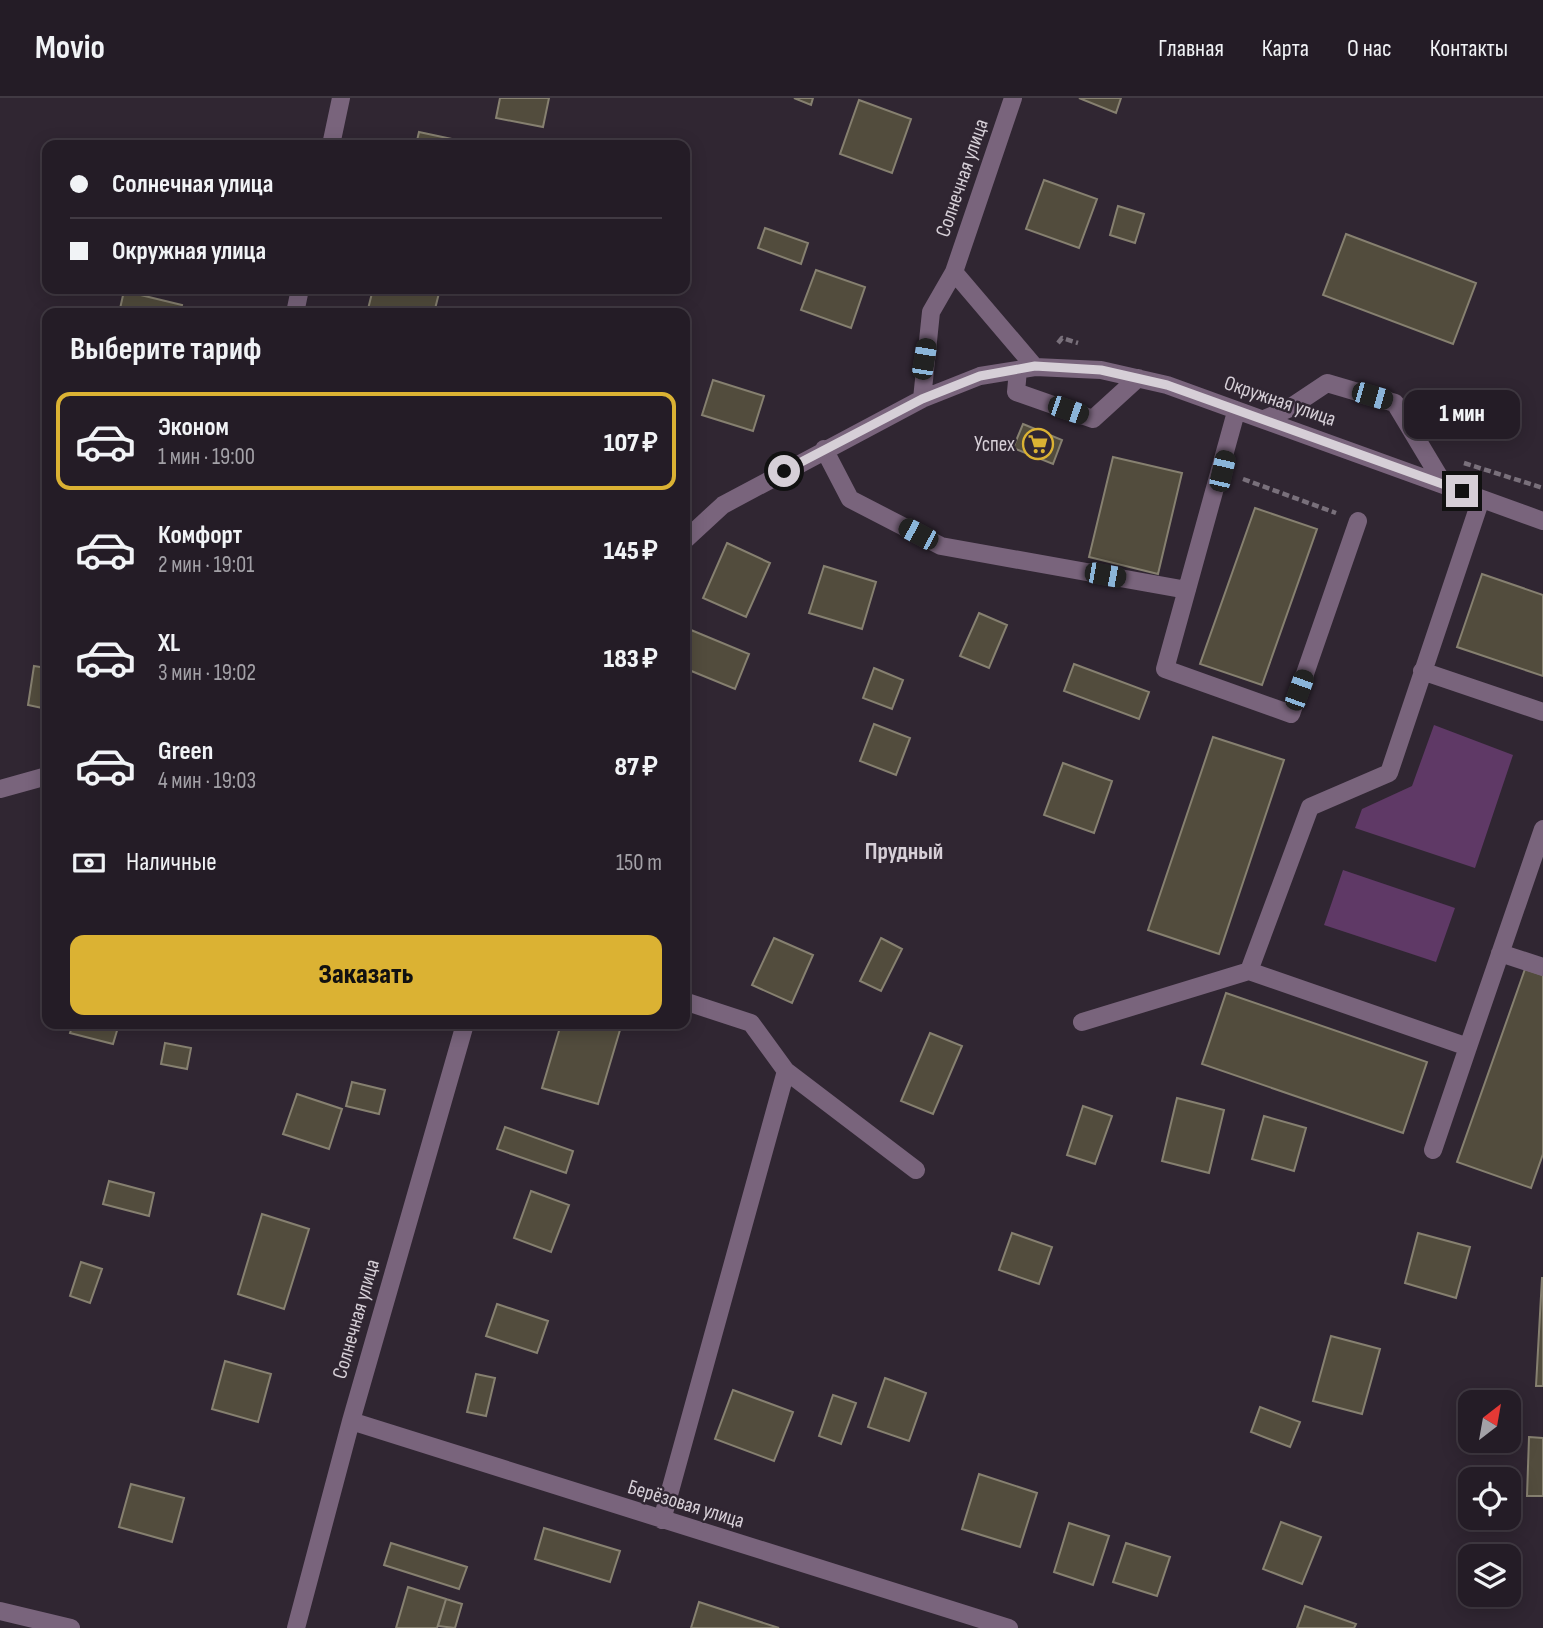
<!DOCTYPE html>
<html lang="ru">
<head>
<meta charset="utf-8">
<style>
  :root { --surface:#241c26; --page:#2c252e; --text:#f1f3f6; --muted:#a3a1a7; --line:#413a43; --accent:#dbb233 }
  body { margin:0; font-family:"Sofia Sans Condensed",sans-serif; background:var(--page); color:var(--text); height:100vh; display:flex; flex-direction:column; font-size:26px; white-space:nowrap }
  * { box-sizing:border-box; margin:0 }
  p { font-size:23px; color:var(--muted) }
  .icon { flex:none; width:38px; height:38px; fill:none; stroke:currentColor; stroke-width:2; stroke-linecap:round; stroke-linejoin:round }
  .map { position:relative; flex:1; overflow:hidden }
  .details { position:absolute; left:42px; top:210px; width:648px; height:721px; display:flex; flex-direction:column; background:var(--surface); border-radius:14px; box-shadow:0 4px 18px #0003,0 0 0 2px var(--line) }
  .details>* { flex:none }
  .banner { position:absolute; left:42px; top:42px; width:648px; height:154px; border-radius:14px; box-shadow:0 4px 18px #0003,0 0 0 2px var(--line); display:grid; align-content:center; height:154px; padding:0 28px; background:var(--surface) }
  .needle { width:46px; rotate:31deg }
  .fabs { position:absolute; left:1458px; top:1292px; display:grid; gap:14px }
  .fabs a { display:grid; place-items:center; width:63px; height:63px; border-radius:14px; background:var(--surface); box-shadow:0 4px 18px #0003,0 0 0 2px var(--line); font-size:35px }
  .end { position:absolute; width:32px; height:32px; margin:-16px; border:9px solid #d6cfd7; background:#111; box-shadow:0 0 0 4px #111 }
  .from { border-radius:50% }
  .bubble { position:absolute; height:49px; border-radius:14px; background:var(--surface); box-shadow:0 4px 18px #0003,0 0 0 2px var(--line); font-size:23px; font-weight:800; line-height:49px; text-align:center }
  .car { position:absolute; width:21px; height:42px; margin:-21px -10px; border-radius:9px; box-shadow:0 0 5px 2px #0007; background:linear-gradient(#222 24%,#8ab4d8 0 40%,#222 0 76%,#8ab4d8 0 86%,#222 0) }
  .banner b { display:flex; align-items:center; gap:24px; height:66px; font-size:26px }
  .banner b+b { border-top:2px solid var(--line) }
  .banner i { width:18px; height:18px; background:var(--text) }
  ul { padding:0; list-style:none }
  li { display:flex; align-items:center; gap:21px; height:98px; margin:0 14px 10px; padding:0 14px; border:4px solid transparent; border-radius:14px }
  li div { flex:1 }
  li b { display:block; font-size:26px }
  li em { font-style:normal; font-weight:800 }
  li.current { border-color:var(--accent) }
  li>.icon { width:63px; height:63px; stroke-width:1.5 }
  h2 { padding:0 28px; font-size:32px; line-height:84px }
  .pay { display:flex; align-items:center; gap:18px; height:77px; padding:0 28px; font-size:26px }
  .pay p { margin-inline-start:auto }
  .action { display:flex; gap:14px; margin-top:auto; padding:14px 28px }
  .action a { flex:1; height:80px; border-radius:14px; background:var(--accent); color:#111; font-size:28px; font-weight:800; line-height:80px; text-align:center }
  header { display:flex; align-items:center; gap:42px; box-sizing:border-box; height:98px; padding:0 35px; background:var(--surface); border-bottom:2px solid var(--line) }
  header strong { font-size:33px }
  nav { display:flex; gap:38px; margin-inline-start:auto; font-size:24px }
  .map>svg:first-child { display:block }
  .green { fill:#5f3966 }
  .building { fill:#524c3d; stroke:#868070; stroke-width:2 }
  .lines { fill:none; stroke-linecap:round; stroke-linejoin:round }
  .path { stroke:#79707b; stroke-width:4.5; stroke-dasharray:7 3.5; stroke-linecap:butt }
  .minor { stroke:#79647c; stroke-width:18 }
  .route { stroke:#d6cfd7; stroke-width:9 }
  .labels { text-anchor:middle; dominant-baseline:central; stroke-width:5; stroke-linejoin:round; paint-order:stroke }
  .street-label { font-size:21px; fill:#d6cfd7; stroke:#302632 }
  .poi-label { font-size:21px; fill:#d6cfd7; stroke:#302632; text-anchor:end }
  .quarter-label { font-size:24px; font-weight:bold; fill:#d6cfd7; stroke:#302632 }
</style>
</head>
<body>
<header>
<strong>Movio</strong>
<nav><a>Главная</a><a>Карта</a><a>О нас</a><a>Контакты</a></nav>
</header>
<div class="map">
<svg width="1543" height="1530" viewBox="0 0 1543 1530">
  <rect width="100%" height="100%" fill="#302632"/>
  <!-- green -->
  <path class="green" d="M1434 627 1513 657 1475 770 1355 730 1362 711 1412 688Z
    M1343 772 1455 810 1436 864 1324 827Z"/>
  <!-- building -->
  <path class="building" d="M500 0H549L543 29 496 20Z
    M794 0H813L811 7Z
    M1079 0H1121L1116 15Z
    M859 2 911 21 892 75 840 56Z
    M419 34 466 44 465 47H416Z
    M1044 82 1097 101 1079 150 1026 131Z
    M1118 108 1144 116 1135 145 1110 137Z
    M765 130 808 145 801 166 758 150Z
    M1346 136 1476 185 1453 246 1323 197Z
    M816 172 865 189 851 230 801 212Z
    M373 191H440L434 215H367Z
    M124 193 182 207 180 215H119Z
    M713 282 764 298 753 333 702 317Z
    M1023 326 1062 342 1053 366 1013 350Z
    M1113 359 1182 375 1158 476 1089 459Z
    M1255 410 1317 431 1262 587 1200 566Z
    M727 445 770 465 746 519 703 500Z
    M824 468 876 484 862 531 809 515Z
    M1482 476 1543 497V578L1457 549Z
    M979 515 1007 527 989 570 960 558Z
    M691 532 749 556 735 591 684 570V550Z
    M1074 566 1149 594 1139 621 1064 593Z
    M34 568 47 570V611L28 607Z
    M874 570 903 582 892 611 863 600Z
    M874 626 910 640 896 677 860 663Z
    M1213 639 1284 662 1219 856 1148 832Z
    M1063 665 1112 683 1094 735 1044 717Z
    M774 840 813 857 792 905 752 887Z
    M881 840 902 851 881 893 860 883Z
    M1525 871 1543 877V1056L1531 1090 1457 1064Z
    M1226 895 1427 964 1403 1035 1202 966Z
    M73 926H119L113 946 70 935Z
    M561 926H600L620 932 598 1006 542 990Z
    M930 935 962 948 933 1016 901 1003Z
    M165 945 191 950 187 971 161 966Z
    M352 984 385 992 379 1016 346 1008Z
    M297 996 342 1011 329 1051 283 1036Z
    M1177 1000 1224 1012 1209 1075 1162 1063Z
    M1083 1008 1112 1018 1095 1066 1067 1057Z
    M1264 1018 1306 1030 1294 1073 1252 1061Z
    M505 1029 573 1053 566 1075 497 1051Z
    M109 1083 154 1095 149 1118 103 1106Z
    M531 1093 569 1107 551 1154 514 1140Z
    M262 1116 309 1131 284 1211 238 1196Z
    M1012 1135 1052 1149 1039 1186 999 1172Z
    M1418 1135 1470 1149 1456 1200 1405 1185Z
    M81 1164 102 1171 90 1205 70 1198Z
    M1542 1180H1543V1288H1536Z
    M497 1206 548 1223 537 1255 486 1238Z
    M1331 1238 1380 1251 1362 1316 1313 1303Z
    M225 1263 271 1276 258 1324 212 1311Z
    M476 1276 495 1280 486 1318 467 1314Z
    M885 1280 926 1295 909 1343 868 1329Z
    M733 1292 793 1314 774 1363 715 1341Z
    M833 1297 856 1305 841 1346 819 1338Z
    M1260 1309 1300 1324 1290 1349 1251 1334Z
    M1529 1339 1543 1340V1398H1527Z
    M979 1376 1037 1395 1020 1449 962 1431Z
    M131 1386 184 1400 172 1444 119 1429Z
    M1281 1424 1321 1439 1302 1486 1263 1471Z
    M1069 1425 1109 1438 1093 1487 1054 1474Z
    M544 1430 620 1453 610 1484 535 1461Z
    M391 1445 467 1469 459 1491 384 1467Z
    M1126 1445 1170 1459 1157 1498 1113 1484Z
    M408 1489 446 1501 437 1530H396Z
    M446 1501 462 1506 455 1530 438 1528Z
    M699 1504 779 1530H691Z
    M1305 1508 1356 1526 1354 1530H1297Z"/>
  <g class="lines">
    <!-- path -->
    <path class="path" d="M1058 245 1062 240 1078 245
      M1464 365 1543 390
      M1243 381 1336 415"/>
    <!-- minor -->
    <path class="minor" d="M331 47 341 0
      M954 174 1013 0
      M295 215 300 191
      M1018 272 1016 294 1093 321 1138 280
      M922 301 931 214 954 174 1035 269
      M1236 314 1165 571 1291 616 1358 423
      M1264 321 1288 311 1327 285 1395 305 1443 385
      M824 351 850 401 941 448 1187 492
      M1481 401 1389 675 1310 709 1249 873 1468 949 1543 731
      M684 443 723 407 922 301 980 278 1035 269 1101 272 1167 287 1543 423
      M1422 573 1543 614
      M0 691 47 678
      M1500 855 1543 869
      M684 903 751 925 786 973 916 1072
      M1082 924 1249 873
      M1433 1052 1468 949
      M351 1323 1009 1530
      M662 1422 786 973
      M0 1513 71 1530
      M296 1530 351 1323 465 926"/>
  </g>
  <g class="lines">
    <!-- route -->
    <path class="route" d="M784 373 922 301 980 278 1035 268 1101 272 1167 287 1462 393"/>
  </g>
  <!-- icons -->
  <defs>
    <g id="supermarket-ring" transform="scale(1.575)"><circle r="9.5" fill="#302632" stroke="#dbb233" stroke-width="1.5"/><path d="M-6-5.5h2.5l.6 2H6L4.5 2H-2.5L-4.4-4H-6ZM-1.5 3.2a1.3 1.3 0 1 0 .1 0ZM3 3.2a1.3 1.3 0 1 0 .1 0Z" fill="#dbb233"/></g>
  </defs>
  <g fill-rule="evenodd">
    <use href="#supermarket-ring" x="1038" y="346"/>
  </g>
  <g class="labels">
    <!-- street labels -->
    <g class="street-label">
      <text transform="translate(962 80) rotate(-71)">Солнечная улица</text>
      <text transform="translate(1280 303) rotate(19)">Окружная улица</text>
      <text transform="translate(356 1221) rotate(-74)">Солнечная улица</text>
      <text transform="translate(686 1406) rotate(17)">Берёзовая улица</text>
    </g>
    <!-- poi labels -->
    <g class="poi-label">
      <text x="1015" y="346">Успех</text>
    </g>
    <!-- quarter labels -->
    <g class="quarter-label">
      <text x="904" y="753">Прудный</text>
    </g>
  </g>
</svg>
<div class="fabs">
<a><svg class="needle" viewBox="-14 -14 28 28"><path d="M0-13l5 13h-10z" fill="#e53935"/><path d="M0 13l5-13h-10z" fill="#a3a1a7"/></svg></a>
<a><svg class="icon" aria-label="locate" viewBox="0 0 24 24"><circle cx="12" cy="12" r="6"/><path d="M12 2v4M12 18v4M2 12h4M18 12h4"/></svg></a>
<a><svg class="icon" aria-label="layers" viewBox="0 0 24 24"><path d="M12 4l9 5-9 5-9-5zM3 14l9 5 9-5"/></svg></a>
</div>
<i class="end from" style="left:784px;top:373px"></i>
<i class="end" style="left:1462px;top:393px"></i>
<div class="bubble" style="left:1404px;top:292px;width:116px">1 мин</div>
<i class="car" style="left:924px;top:261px;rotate:9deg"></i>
<i class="car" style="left:1372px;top:298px;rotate:106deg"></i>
<i class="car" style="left:1068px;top:312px;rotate:109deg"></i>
<i class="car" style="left:1222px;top:373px;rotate:13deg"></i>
<i class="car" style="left:918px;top:436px;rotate:298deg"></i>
<i class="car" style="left:1105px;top:477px;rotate:100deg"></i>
<i class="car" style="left:1299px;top:592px;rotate:20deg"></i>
<div class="banner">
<b><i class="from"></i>Солнечная улица</b>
<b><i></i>Окружная улица</b>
</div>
<section class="details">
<h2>Выберите тариф</h2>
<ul>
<li class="current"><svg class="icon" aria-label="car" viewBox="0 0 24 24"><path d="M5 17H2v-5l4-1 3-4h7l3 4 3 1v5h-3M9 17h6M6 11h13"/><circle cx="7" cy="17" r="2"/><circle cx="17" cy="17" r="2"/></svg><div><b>Эконом</b><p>1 мин · 19:00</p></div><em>107 ₽</em></li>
<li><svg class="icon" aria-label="car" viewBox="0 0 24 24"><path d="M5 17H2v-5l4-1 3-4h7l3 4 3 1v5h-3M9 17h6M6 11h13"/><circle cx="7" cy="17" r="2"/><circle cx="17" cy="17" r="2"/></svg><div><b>Комфорт</b><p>2 мин · 19:01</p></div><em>145 ₽</em></li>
<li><svg class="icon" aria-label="car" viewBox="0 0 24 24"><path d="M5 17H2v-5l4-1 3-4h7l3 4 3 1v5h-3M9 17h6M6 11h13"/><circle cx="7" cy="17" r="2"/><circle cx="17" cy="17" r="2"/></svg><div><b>XL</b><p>3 мин · 19:02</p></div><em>183 ₽</em></li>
<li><svg class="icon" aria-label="car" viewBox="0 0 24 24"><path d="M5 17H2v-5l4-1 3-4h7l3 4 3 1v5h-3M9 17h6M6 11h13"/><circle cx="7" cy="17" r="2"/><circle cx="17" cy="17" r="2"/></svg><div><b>Green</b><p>4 мин · 19:03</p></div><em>87 ₽</em></li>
</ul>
<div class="pay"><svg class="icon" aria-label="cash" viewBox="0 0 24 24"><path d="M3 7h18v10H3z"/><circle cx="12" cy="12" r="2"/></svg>Наличные<p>150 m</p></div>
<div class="action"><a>Заказать</a></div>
</section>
</div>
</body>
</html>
